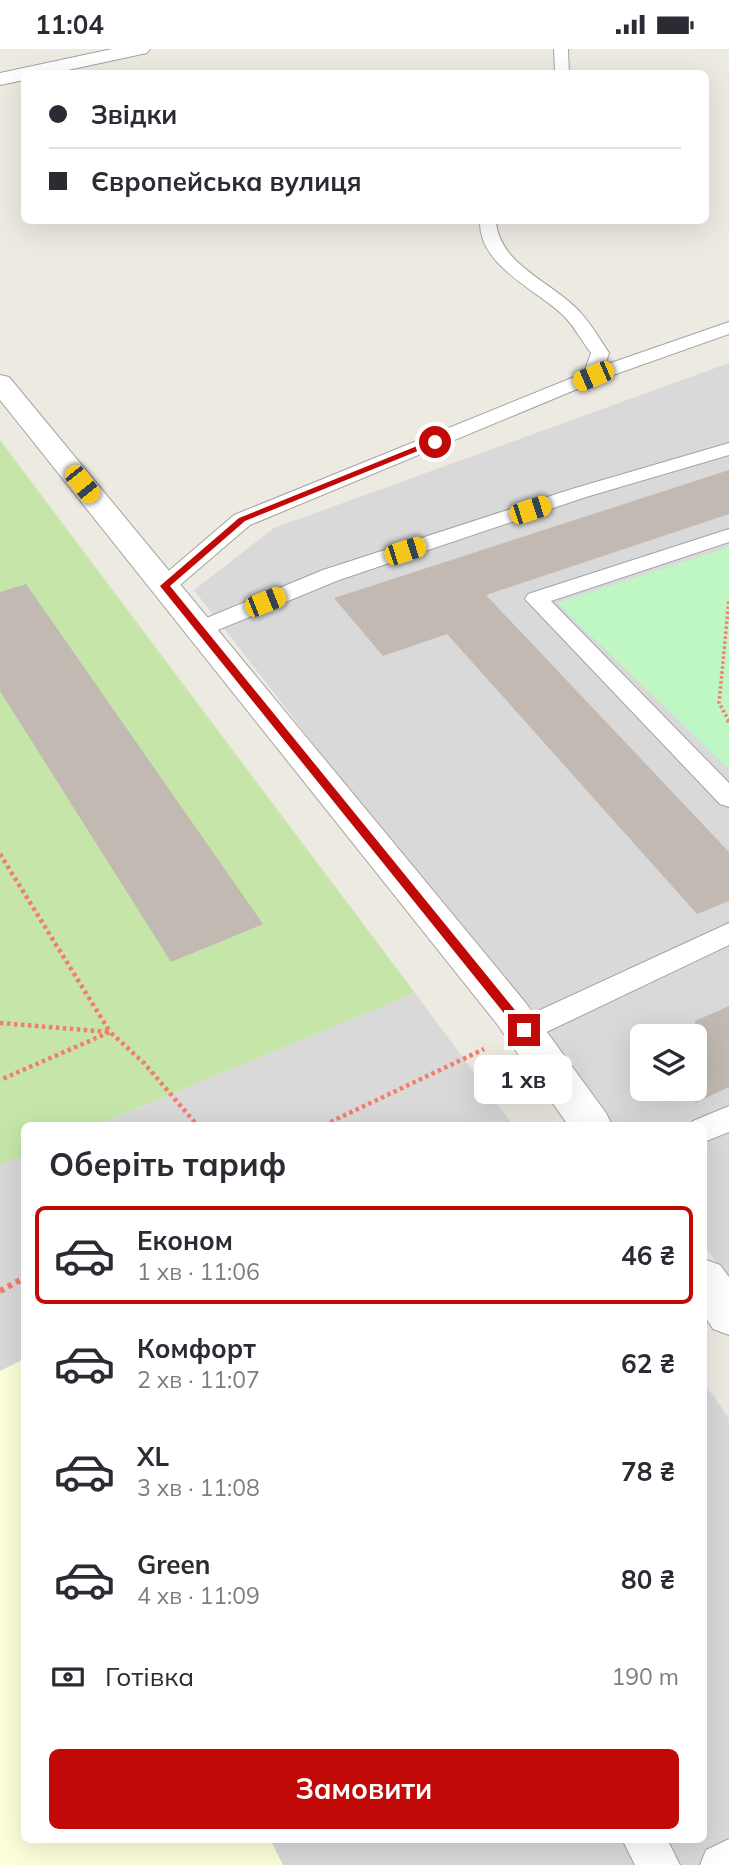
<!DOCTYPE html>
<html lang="uk">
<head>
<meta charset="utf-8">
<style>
  :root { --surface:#fff; --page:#f7f7f7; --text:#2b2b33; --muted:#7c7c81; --line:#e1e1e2; --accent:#c10a07 }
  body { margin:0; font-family:Mulish,sans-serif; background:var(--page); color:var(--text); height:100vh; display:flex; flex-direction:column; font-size:26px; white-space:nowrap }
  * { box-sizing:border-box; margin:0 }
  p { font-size:23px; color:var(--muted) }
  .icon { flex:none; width:38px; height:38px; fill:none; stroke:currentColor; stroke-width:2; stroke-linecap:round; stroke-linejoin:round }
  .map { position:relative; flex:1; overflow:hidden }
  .details { position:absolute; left:21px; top:1073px; width:686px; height:721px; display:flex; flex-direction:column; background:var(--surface); border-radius:10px; box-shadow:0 7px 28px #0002 }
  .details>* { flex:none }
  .guide { position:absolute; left:21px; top:21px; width:688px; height:154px; border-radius:10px; box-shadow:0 7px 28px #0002; display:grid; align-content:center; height:154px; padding:0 28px; background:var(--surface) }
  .controls { position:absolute; left:630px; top:975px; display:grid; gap:14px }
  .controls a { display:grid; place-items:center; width:77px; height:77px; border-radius:10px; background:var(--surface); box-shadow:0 7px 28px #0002; font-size:35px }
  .end { position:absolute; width:32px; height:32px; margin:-16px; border:9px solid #c10a07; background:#fff; box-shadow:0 0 0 4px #fff }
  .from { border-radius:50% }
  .bubble { position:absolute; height:49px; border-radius:10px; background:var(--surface); box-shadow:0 7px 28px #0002; font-size:23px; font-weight:700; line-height:49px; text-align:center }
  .car { position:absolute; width:21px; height:42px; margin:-21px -10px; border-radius:9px; box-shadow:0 0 5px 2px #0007; background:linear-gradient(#f5c518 24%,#345 0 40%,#f5c518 0 76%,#345 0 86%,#f5c518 0) }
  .guide b { display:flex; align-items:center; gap:24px; height:66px; font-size:26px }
  .guide b+b { border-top:2px solid var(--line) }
  .guide i { width:18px; height:18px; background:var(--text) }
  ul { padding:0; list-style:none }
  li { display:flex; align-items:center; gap:21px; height:98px; margin:0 14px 10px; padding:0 14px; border:4px solid transparent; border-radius:10px }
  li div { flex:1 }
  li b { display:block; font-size:26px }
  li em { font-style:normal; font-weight:700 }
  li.active { border-color:var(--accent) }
  li>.icon { width:63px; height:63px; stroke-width:1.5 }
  h2 { padding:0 28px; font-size:32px; line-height:84px }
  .pay { display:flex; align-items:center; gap:18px; height:77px; padding:0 28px; font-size:26px }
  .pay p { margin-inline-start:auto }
  .button { display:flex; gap:14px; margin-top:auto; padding:14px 28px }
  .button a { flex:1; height:80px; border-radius:10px; background:var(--accent); color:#fff; font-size:28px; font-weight:700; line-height:80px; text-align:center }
  .status { display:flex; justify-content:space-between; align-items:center; height:49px; padding:0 35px; background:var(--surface); direction:ltr }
  .status svg { height:19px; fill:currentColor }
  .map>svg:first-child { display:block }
  .residential { fill:#dad9d9; fill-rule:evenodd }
  .education { fill:#fdfeda }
  .grass { fill:#c6e6a9 }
  .park { fill:#bff7c4 }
  .building { fill:#c1b9b2 }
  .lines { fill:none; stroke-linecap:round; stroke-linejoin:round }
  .service-casing { stroke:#a3a3a3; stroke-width:2 }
  .minor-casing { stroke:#a3a3a3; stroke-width:2 }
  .path-far2 { stroke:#f47c6c; stroke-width:3.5; stroke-dasharray:2.5 2.5; stroke-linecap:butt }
  .path-far1 { stroke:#f47c6c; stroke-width:4.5; stroke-dasharray:3.5 3.5; stroke-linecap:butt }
  .path { stroke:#f47c6c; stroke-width:6; stroke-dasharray:4.5 4.5; stroke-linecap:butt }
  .service { fill:#fff; fill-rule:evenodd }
  .minor { fill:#fff; fill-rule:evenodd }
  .route { fill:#c10a07 }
</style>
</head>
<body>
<div class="status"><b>11:04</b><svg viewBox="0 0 49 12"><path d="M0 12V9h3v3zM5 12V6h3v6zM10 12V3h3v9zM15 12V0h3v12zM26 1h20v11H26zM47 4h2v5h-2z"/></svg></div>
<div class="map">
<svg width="729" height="1816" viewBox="0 0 729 1816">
  <rect width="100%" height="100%" fill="#edeae2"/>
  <!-- residential -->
  <path class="residential" d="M729 314V1230L704 1197V1076H610L194 541 274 479ZM642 987H695V1040H642Z
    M415 944 513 1076H96Z
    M24 1106V1790H704V1334L729 1369V1816H0V1116Z"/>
  <!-- education -->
  <path class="education" d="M24 1310V1790H270L283 1816H0V1322Z"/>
  <!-- grass -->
  <path class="grass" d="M0 391 415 944 96 1076H24V1106L0 1116Z"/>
  <!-- park -->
  <path class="park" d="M729 498V720L557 554Z"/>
  <!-- building -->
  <path class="building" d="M729 421V465L486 546 729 803V852L697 865 447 585 383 607 334 549Z
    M26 535 263 875 171 913 0 642V543Z
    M729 957V1038L695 1054V972Z"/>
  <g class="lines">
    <!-- service casing -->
    <g class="service-casing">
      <path id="service" d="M554 0H568L569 24H555Z
        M480 172H496C499 215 550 232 577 260 590 273 599 289 609 304L605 316 729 273V285L599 331 250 476 173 542H157L154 537 157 532 234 466 584 324 591 304C582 292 575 279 565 268 537 240 479 218 480 172Z
        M729 394V406L586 448 339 531 208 585 200 587 192 585 188 580 192 575 323 521 572 440Z
        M729 480V493L551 552 729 734V758L720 755 525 550 528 545Z
        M729 874V896L534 989 524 992 514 989 509 981 514 973Z
        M729 1057V1083L704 1093V1076H691L693 1072Z
        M622 1790H667L680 1816H635Z
        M729 1790V1816H700L706 1801Z"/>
    </g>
    <!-- minor casing -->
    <g class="minor-casing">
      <path id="minor" d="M112 0H150L147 4 54 24H24V31L0 36V24Z
        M0 326 9 328 525 953 606 1064 612 1076H568L497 975 0 351Z
        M704 1210 720 1216 729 1228V1286L713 1280 704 1266Z"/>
    </g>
    <!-- path-far2 -->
    <path class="path-far2" d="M729 672 719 654 729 550"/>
    <!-- path-far1 -->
    <path class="path-far1" d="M728 671 729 673
      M0 805 110 983 0 1031
      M0 974 110 983 144 1014 197 1076
      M324 1076 484 1000"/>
    <!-- path -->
    <path class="path" d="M0 1242 24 1229"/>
    <!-- service -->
    <use href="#service" class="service"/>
    <!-- minor -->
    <use href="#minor" class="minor"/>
  </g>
  <!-- route -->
  <path class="route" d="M432 391 440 393 245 472 170 537 528 977 530 981 524 985 520 984 160 537 239 469Z"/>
</svg>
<div class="controls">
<a><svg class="icon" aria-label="layers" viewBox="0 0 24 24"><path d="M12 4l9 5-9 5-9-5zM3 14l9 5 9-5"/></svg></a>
</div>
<i class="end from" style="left:435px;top:393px"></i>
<i class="end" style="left:524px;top:981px"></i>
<div class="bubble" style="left:474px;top:1006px;width:98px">1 хв</div>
<i class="car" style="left:593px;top:327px;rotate:247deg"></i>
<i class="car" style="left:82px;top:435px;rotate:141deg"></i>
<i class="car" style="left:530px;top:461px;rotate:72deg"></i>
<i class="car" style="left:405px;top:502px;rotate:72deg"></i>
<i class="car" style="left:265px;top:553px;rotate:68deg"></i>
<div class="guide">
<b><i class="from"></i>Звідки</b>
<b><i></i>Європейська вулиця</b>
</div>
<section class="details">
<h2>Оберіть тариф</h2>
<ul>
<li class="active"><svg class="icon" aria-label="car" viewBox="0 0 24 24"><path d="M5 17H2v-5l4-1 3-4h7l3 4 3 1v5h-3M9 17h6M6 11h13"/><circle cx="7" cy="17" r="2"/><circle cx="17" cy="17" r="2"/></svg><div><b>Економ</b><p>1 хв · 11:06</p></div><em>46 ₴</em></li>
<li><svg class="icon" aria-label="car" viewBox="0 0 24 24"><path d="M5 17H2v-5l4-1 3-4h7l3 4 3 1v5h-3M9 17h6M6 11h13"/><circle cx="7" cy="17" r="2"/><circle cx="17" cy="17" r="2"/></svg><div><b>Комфорт</b><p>2 хв · 11:07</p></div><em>62 ₴</em></li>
<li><svg class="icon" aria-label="car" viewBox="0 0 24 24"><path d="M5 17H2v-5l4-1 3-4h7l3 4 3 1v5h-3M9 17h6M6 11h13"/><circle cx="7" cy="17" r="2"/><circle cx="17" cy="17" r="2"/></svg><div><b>XL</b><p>3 хв · 11:08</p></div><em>78 ₴</em></li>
<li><svg class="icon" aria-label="car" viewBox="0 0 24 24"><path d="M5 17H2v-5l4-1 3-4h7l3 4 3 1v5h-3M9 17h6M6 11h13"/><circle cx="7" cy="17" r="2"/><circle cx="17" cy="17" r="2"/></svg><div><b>Green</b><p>4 хв · 11:09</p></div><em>80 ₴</em></li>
</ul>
<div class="pay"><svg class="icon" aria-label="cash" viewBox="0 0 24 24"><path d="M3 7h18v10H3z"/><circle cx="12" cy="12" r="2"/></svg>Готівка<p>190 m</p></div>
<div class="button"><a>Замовити</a></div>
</section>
</div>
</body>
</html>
